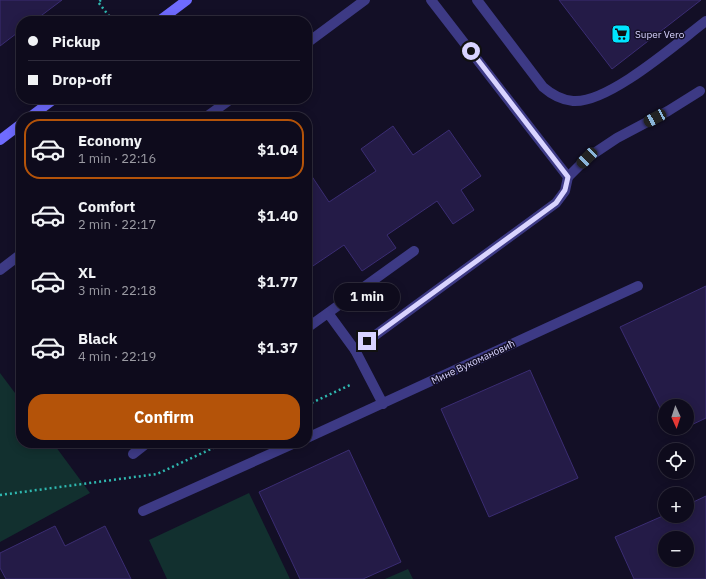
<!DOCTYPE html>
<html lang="en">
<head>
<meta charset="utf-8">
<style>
  :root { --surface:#0e0b1c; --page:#171425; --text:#f1f3f6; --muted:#9b9ba3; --line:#2e2b3b; --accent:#b45309 }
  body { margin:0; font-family:"IBM Plex Sans",sans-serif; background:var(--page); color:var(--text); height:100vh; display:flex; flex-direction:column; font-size:15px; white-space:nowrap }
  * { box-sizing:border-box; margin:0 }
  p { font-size:13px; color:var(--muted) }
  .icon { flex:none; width:22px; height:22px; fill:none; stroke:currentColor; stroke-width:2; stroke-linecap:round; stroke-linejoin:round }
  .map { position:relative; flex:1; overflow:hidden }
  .side { position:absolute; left:16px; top:112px; width:296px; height:336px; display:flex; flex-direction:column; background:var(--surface); border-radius:16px; box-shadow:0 2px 10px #0003,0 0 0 1px var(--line) }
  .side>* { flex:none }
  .top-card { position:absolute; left:16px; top:16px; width:296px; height:88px; border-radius:16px; box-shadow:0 2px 10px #0003,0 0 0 1px var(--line); display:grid; align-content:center; height:88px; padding:0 12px; background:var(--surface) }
  .needle { width:26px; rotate:177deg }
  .tools { position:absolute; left:658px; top:399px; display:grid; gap:8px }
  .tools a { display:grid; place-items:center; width:36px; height:36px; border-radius:50%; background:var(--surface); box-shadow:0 2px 10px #0003,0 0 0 1px var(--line); font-size:20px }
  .end { position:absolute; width:18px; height:18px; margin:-9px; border:5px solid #d9d4ff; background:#111; box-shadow:0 0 0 2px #111 }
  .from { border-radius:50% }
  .bubble { position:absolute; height:28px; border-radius:14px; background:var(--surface); box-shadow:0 2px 10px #0003,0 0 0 1px var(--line); font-size:13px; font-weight:700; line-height:28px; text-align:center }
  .car { position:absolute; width:12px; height:24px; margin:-12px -6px; border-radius:5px; box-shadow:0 0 3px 1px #0007; background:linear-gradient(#222 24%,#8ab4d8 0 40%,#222 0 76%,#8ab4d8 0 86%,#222 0) }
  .top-card b { display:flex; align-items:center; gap:14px; height:38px; font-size:15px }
  .top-card b+b { border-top:1px solid var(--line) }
  .top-card i { width:10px; height:10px; background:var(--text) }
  ul { padding:7px 0 0; list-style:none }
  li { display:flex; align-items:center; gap:12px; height:60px; margin:0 8px 6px; padding:0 4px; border:2px solid transparent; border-radius:16px }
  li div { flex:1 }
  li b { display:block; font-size:15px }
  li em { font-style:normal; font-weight:700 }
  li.current { border-color:var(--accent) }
  li>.icon { width:36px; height:36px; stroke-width:1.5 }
  .primary-button { display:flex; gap:8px; margin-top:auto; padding:8px 12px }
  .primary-button a { flex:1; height:46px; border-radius:16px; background:var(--accent); color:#fff; font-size:16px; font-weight:700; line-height:46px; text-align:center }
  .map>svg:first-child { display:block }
  .green { fill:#12302f }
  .building { fill:#241b47; stroke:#3b2d73; fill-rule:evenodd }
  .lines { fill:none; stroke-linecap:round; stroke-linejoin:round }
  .path { stroke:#2fb8b0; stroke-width:2.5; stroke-dasharray:2 3; stroke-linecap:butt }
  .lane { stroke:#3d3a85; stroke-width:10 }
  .street { stroke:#3d3a85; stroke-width:10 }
  .secondary { stroke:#6f6bff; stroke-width:10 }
  .route { stroke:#d9d4ff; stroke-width:5 }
  .labels { text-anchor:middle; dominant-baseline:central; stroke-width:3; stroke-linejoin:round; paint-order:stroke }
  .poi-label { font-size:10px; fill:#d9d4ff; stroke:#130f26; text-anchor:start }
  .street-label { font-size:10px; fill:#d9d4ff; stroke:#130f26 }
</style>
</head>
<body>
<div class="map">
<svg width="706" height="579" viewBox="0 0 706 579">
  <rect width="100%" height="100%" fill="#130f26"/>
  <!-- green -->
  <path class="green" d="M0 373 21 401V443H53L90 493 0 542Z
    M249 493 290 579H167L149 540Z
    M408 569 413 579H385Z"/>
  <!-- building -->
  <path class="building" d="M0 0H62L34 21H21V30L0 46Z
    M559 0H701L612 69Z
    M393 126 413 155 449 130 481 176 461 190 474 210 453 224 437 201 387 235 396 248 362 271 344 245 307 270V169L329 202 376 171 361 149Z
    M706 286V418L687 427V406H665V418L620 327Z
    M530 370 578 478 489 517 441 409Z
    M349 450 401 562 363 579H300L259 492Z
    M706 496V579H634L615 537 665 515V516H687V505ZM665 538H687V560H665Z
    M55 526 65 546 105 526 131 579H6L0 568V553Z"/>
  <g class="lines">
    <!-- path -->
    <path class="path" d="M101 0 98 2 113 21
      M307 405 350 385
      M0 495 157 474 224 443"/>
    <!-- lane -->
    <path class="lane" d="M477 0 543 87C551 94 561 100 573 101 608 104 677 43 706 21
      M307 43 365 0
      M206 117 231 99
      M568 177 587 158 617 138 668 111 700 91
      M0 270 21 254
      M328 313 355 350
      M307 328 414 251
      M133 454 147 443"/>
    <!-- street -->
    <path class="street" d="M383 404 355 350 556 203 565 191 568 177 431 0
      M307 438 638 286
      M143 511 295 443"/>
    <!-- secondary -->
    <path class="secondary" d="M159 21 187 0
      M30 117 54 99
      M0 140 21 124"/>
  </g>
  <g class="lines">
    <!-- route -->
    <path class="route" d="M367 341 556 203 565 190 568 177 471 51"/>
  </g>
  <!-- icons -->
  <defs>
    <g id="supermarket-square" transform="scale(1)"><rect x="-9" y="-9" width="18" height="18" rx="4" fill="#00e5ff" stroke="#130f26"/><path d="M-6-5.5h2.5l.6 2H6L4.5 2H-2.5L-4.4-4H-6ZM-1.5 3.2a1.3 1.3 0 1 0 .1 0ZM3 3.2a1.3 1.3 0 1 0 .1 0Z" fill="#111"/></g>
  </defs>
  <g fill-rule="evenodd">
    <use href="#supermarket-square" x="621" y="34"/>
  </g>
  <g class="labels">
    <!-- poi labels -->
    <g class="poi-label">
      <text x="635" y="34">Super Vero</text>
    </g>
    <!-- street labels -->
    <g class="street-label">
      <text transform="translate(473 362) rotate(-25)">Мине Вукомановић</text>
    </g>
  </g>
</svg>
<div class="tools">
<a><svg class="needle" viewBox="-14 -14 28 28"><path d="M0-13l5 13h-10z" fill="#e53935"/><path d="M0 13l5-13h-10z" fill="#9b9ba3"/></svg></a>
<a><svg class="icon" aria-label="locate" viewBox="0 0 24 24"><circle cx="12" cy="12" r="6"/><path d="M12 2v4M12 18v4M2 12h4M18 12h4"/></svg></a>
<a>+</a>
<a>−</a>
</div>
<i class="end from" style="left:471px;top:51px"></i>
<i class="end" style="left:367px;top:341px"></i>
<div class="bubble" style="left:334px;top:283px;width:66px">1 min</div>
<i class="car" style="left:655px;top:118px;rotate:242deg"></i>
<i class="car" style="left:587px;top:158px;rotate:225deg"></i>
<div class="top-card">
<b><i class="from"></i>Pickup</b>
<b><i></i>Drop-off</b>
</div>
<section class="side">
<ul>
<li class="current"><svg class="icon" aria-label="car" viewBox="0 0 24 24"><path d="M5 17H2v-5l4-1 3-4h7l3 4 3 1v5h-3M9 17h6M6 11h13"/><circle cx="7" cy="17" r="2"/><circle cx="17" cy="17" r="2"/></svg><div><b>Economy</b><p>1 min · 22:16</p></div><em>$1.04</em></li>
<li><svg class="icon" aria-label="car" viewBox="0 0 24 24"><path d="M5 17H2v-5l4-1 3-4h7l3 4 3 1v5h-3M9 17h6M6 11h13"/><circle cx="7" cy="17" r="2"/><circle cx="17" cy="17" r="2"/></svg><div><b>Comfort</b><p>2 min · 22:17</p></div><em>$1.40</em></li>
<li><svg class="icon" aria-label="car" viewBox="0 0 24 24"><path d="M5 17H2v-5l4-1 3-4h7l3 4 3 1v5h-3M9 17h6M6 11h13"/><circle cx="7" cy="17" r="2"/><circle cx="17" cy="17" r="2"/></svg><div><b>XL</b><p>3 min · 22:18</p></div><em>$1.77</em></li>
<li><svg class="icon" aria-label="car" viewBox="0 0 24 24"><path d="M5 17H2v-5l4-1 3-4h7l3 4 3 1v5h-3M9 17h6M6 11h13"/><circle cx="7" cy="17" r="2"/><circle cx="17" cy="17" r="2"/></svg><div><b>Black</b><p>4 min · 22:19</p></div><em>$1.37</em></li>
</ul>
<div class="primary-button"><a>Confirm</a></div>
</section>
</div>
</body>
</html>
